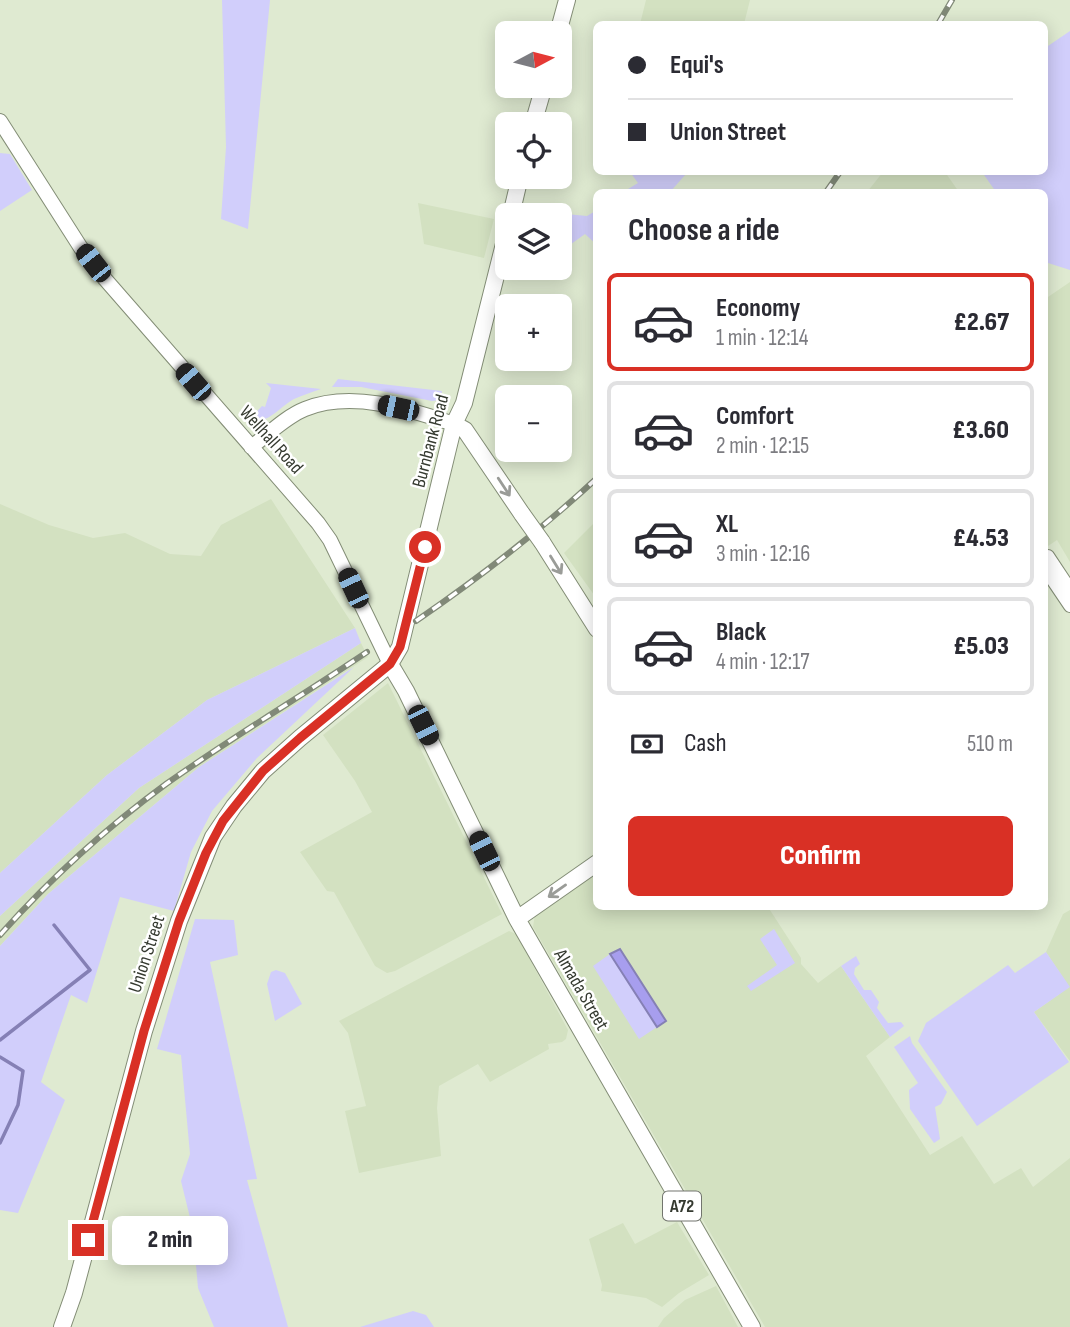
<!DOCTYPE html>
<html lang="en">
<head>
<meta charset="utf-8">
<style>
  :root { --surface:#fff; --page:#f2f2f3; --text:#2b2b33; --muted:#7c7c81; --line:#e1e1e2; --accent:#d93025 }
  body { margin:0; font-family:"Sofia Sans Condensed",sans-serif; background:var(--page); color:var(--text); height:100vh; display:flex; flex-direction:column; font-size:26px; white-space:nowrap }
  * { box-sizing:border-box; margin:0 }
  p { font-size:23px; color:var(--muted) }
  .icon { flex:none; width:38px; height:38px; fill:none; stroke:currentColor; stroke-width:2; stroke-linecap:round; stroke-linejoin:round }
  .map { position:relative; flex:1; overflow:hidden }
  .details { position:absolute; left:593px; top:189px; width:455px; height:721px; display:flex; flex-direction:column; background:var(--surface); border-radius:10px; box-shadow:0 4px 18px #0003 }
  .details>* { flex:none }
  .guide { position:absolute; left:593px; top:21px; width:455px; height:154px; border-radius:10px; box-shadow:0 4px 18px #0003; display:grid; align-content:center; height:154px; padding:0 35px; background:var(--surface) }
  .needle { width:46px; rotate:83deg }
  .buttons { position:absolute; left:495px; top:21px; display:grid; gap:14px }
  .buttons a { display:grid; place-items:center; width:77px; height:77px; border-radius:10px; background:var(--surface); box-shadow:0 4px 18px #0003; font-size:35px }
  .end { position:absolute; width:32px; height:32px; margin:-16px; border:9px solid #d93025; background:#fff; box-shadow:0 0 0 4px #fff }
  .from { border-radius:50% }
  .bubble { position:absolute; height:49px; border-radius:10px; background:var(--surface); box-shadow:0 4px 18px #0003; font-size:23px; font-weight:800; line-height:49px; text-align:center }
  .car { position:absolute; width:21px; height:42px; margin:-21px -10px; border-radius:9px; box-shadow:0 0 5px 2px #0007; background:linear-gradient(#222 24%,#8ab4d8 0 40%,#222 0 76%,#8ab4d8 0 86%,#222 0) }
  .guide b { display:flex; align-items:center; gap:24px; height:66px; font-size:26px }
  .guide b+b { border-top:2px solid var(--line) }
  .guide i { width:18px; height:18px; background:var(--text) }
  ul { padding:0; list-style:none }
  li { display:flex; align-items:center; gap:21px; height:98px; margin:0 14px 10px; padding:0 21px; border:4px solid var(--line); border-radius:10px }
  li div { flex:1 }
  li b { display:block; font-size:26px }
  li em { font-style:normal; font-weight:800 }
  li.on { border-color:var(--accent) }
  li>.icon { width:63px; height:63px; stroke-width:1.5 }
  h2 { padding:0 35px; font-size:32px; line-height:84px }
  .pay { display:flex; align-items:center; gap:18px; height:77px; padding:0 35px; font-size:26px }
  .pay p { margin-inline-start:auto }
  .primary-button { display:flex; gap:14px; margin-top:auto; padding:14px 35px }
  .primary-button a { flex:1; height:80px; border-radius:10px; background:var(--accent); color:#fff; font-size:28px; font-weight:800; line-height:80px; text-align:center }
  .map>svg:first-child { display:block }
  .built { fill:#d3e1c1 }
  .green { fill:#d1cefb }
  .water { fill:#a79eee; stroke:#8580b5; stroke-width:2 }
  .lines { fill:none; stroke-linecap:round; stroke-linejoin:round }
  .stream { stroke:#8580b5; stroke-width:3.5 }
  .tertiary-casing { stroke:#838d76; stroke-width:14 }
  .secondary-casing { stroke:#838d76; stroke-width:16 }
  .primary-casing { stroke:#838d76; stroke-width:18 }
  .tertiary { stroke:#fff; stroke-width:12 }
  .secondary { stroke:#fff; stroke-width:14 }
  .primary { stroke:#fff; stroke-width:16 }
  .rail-casing { stroke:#818978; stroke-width:6 }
  .rail { stroke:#fff; stroke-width:3.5; stroke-dasharray:10; stroke-linecap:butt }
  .primary-bridge-casing { stroke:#838d76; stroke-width:18; stroke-linecap:butt }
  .primary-bridge { stroke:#fff; stroke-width:16 }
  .oneway { stroke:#9a9c98 }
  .route { stroke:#d93025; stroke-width:9 }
  .labels { text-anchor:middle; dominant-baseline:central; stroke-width:5; stroke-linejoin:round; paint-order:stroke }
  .shield { fill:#fff; stroke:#72756e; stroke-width:2 }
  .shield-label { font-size:18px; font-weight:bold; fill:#353a30 }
  .street-label { font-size:19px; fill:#353a30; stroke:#fff }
</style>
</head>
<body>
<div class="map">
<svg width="1070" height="1327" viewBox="0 0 1070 1327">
  <rect width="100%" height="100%" fill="#dfead1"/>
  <!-- built -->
  <path class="built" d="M646 0H750L744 24H640Z
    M883 172H945L959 192H867Z
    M418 203 494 219 484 258 424 244Z
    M1070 282V562L1057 540 1045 548V299Z
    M271 499 355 628 207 700 107 775 0 873V504L49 525 93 538 125 533 170 554 201 556 221 525Z
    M597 520V599L564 553Z
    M361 643 368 657 199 767 48 894 0 946V916L139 788Z
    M388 683 502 914 395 971 387 973 375 966 334 892 327 891 300 852 372 812 355 781 323 735Z
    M597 871V906L768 907 801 958V964L818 983 841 966 890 1037 866 1056 930 1155 962 1136 994 1184 1021 1168 1033 1187 1070 1158V1327H765L533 927 535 914Z
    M1070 910V1061L1034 1012 1069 987 1046 952 1063 914Z
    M509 931 516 934 568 1030 566 1039 562 1042 548 1044 549 1049 490 1082 478 1064 439 1086 437 1108 441 1156 359 1173 345 1111 366 1106 348 1033 339 1021Z
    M677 1222 709 1275 679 1293 662 1307 646 1298 601 1291 602 1285 589 1239 623 1223 635 1244Z
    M716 1286 738 1327H658L664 1318 685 1300Z"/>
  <!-- green -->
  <path class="green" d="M222 0H270L248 229 221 219 226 147Z
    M1070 31V270L1045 262V192H996L982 172H1045V48Z
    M0 153 10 154 32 190 0 211Z
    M630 172H683L686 174 670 192H623L638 183Z
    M597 210V245L585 234 567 247 560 264V236L566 214 587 216Z
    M338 379 442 391 440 400 432 401 361 387H332Z
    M266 383 321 389C312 392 303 395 294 399 278 408 268 425 249 420L262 406 265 407 271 388Z
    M355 628 361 643 139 788 0 916V873L107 775 207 700Z
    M354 667 257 758 212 811 191 852 174 911 120 897 87 1003 71 995 41 1082 65 1100 18 1213 0 1210V946L48 894 199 767Z
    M195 919 234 920 238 955 210 962 257 1179 247 1180 288 1327H214L198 1288 193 1230 181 1181 190 1154 181 1055 157 1049Z
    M774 929 795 963 751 991 747 986 777 965 760 939Z
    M1046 952 1070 987 1034 1012 1069 1062 977 1126 918 1041 926 1023 1008 965 1015 973Z
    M610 954 657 1027 639 1039 593 966Z
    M856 956 860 964 855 968 854 974 864 990H871L879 1002 877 1008 888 1023 901 1022 904 1026 890 1037 841 966Z
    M276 970 285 973 302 1004 275 1021 267 984 271 972Z
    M910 1036 912 1043 947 1092 941 1104 935 1107 940 1139 934 1143 910 1109 909 1090 918 1083 894 1047Z
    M413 1311 426 1315 434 1327H360Z"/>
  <!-- water -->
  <path class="water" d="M620 949 666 1021 657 1027 610 954Z"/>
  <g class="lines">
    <!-- stream -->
    <path class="stream" d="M0 1040 90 970 54 925
      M0 1057 23 1071 18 1105 0 1143"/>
    <!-- tertiary casing -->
    <g class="tertiary-casing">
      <path id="tertiary" d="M1045 559 1048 556 1070 589
        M1045 569 1070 606"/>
    </g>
    <!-- secondary casing -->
    <g class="secondary-casing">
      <path id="secondary" d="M0 121 81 248 105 279 318 523 330 540 390 664
        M251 447C268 435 285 417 305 409 352 390 408 409 454 424"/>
    </g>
    <!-- primary casing -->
    <g class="primary-casing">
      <path id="primary" d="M558 33 567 0
        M533 124 544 86
        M511 215 520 177
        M454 424 465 430 522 514
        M542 542 597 629
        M390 664 406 691 517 919 752 1327
        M517 919 597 863
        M62 1327 74 1293 144 1031 179 921 213 837 234 806 263 771 300 738 390 664 400 647 454 424 464 403 508 228"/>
    </g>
    <!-- tertiary -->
    <use href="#tertiary" class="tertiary"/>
    <!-- secondary -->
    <use href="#secondary" class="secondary"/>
    <!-- primary -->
    <use href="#primary" class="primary"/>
    <!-- rail casing -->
    <g class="rail-casing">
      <path id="rail" d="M938 24 952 0
        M826 192 840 172
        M416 621C480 577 540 531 597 478
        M0 935C49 880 106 828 166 784 231 738 300 697 367 652"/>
    </g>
    <!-- rail -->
    <use href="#rail" class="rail"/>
    <!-- primary-bridge casing -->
    <g class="primary-bridge-casing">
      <path id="primary-bridge" d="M522 514 542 542"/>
    </g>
    <!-- primary-bridge -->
    <use href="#primary-bridge" class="primary-bridge"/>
  </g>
  <!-- one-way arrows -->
  <defs><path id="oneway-shaft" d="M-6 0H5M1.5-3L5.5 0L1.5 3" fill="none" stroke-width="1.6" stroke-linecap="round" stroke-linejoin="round" transform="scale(1.75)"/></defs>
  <g class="oneway">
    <use href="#oneway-shaft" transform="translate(504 487) rotate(57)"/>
    <use href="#oneway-shaft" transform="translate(556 565) rotate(58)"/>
    <use href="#oneway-shaft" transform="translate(557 891) rotate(145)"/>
  </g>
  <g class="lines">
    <!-- route -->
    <path class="route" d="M88 1240 144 1031 179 921 206 853 223 821 263 771 300 738 390 664 400 647 425 547"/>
  </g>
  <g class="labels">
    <!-- shield labels -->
    <rect class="shield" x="663" y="1191.5" width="38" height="29" rx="5"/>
    <g class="shield-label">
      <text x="682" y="1206">A72</text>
    </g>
    <!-- street labels -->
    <g class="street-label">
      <text transform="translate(271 440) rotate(48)">Wellhall Road</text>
      <text transform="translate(431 441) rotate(-75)">Burnbank Road</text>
      <text transform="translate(147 954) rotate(-72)">Union Street</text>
      <text transform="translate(581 990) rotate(60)">Almada Street</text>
    </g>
  </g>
</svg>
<div class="buttons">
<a><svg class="needle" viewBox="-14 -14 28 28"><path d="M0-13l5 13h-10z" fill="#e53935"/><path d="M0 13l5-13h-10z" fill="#7c7c81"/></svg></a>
<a><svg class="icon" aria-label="locate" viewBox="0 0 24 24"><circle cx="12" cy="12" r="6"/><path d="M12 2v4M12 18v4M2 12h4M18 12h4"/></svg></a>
<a><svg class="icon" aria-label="layers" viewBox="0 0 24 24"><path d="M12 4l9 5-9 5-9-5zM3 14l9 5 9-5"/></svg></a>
<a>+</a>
<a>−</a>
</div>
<i class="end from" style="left:425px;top:547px"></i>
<i class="end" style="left:88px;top:1240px"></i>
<div class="bubble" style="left:112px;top:1216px;width:116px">2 min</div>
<i class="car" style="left:93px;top:263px;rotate:322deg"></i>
<i class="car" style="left:193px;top:382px;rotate:319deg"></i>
<i class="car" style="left:398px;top:408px;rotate:282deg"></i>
<i class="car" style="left:353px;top:588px;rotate:335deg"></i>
<i class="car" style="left:423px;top:725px;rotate:154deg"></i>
<i class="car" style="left:484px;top:851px;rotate:334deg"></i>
<div class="guide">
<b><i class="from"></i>Equi's</b>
<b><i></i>Union Street</b>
</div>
<section class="details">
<h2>Choose a ride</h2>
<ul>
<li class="on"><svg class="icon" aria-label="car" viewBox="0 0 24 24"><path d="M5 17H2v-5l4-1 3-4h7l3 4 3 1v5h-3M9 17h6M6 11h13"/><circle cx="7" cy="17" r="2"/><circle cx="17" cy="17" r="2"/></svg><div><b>Economy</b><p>1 min · 12:14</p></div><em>£2.67</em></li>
<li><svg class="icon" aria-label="car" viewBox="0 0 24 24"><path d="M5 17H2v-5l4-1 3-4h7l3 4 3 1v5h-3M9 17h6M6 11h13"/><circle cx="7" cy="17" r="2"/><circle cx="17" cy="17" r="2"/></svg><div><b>Comfort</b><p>2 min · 12:15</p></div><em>£3.60</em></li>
<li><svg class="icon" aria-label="car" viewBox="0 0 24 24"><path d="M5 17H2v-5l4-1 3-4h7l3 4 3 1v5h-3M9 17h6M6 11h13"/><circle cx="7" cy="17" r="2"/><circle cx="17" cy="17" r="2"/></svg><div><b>XL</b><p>3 min · 12:16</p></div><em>£4.53</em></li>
<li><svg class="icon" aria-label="car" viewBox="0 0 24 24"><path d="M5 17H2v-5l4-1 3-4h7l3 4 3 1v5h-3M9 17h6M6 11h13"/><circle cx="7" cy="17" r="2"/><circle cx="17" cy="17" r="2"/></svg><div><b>Black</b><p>4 min · 12:17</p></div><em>£5.03</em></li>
</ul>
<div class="pay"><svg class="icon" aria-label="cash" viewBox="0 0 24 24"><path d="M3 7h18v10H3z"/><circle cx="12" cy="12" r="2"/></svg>Cash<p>510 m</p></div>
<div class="primary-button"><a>Confirm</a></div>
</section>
</div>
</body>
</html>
